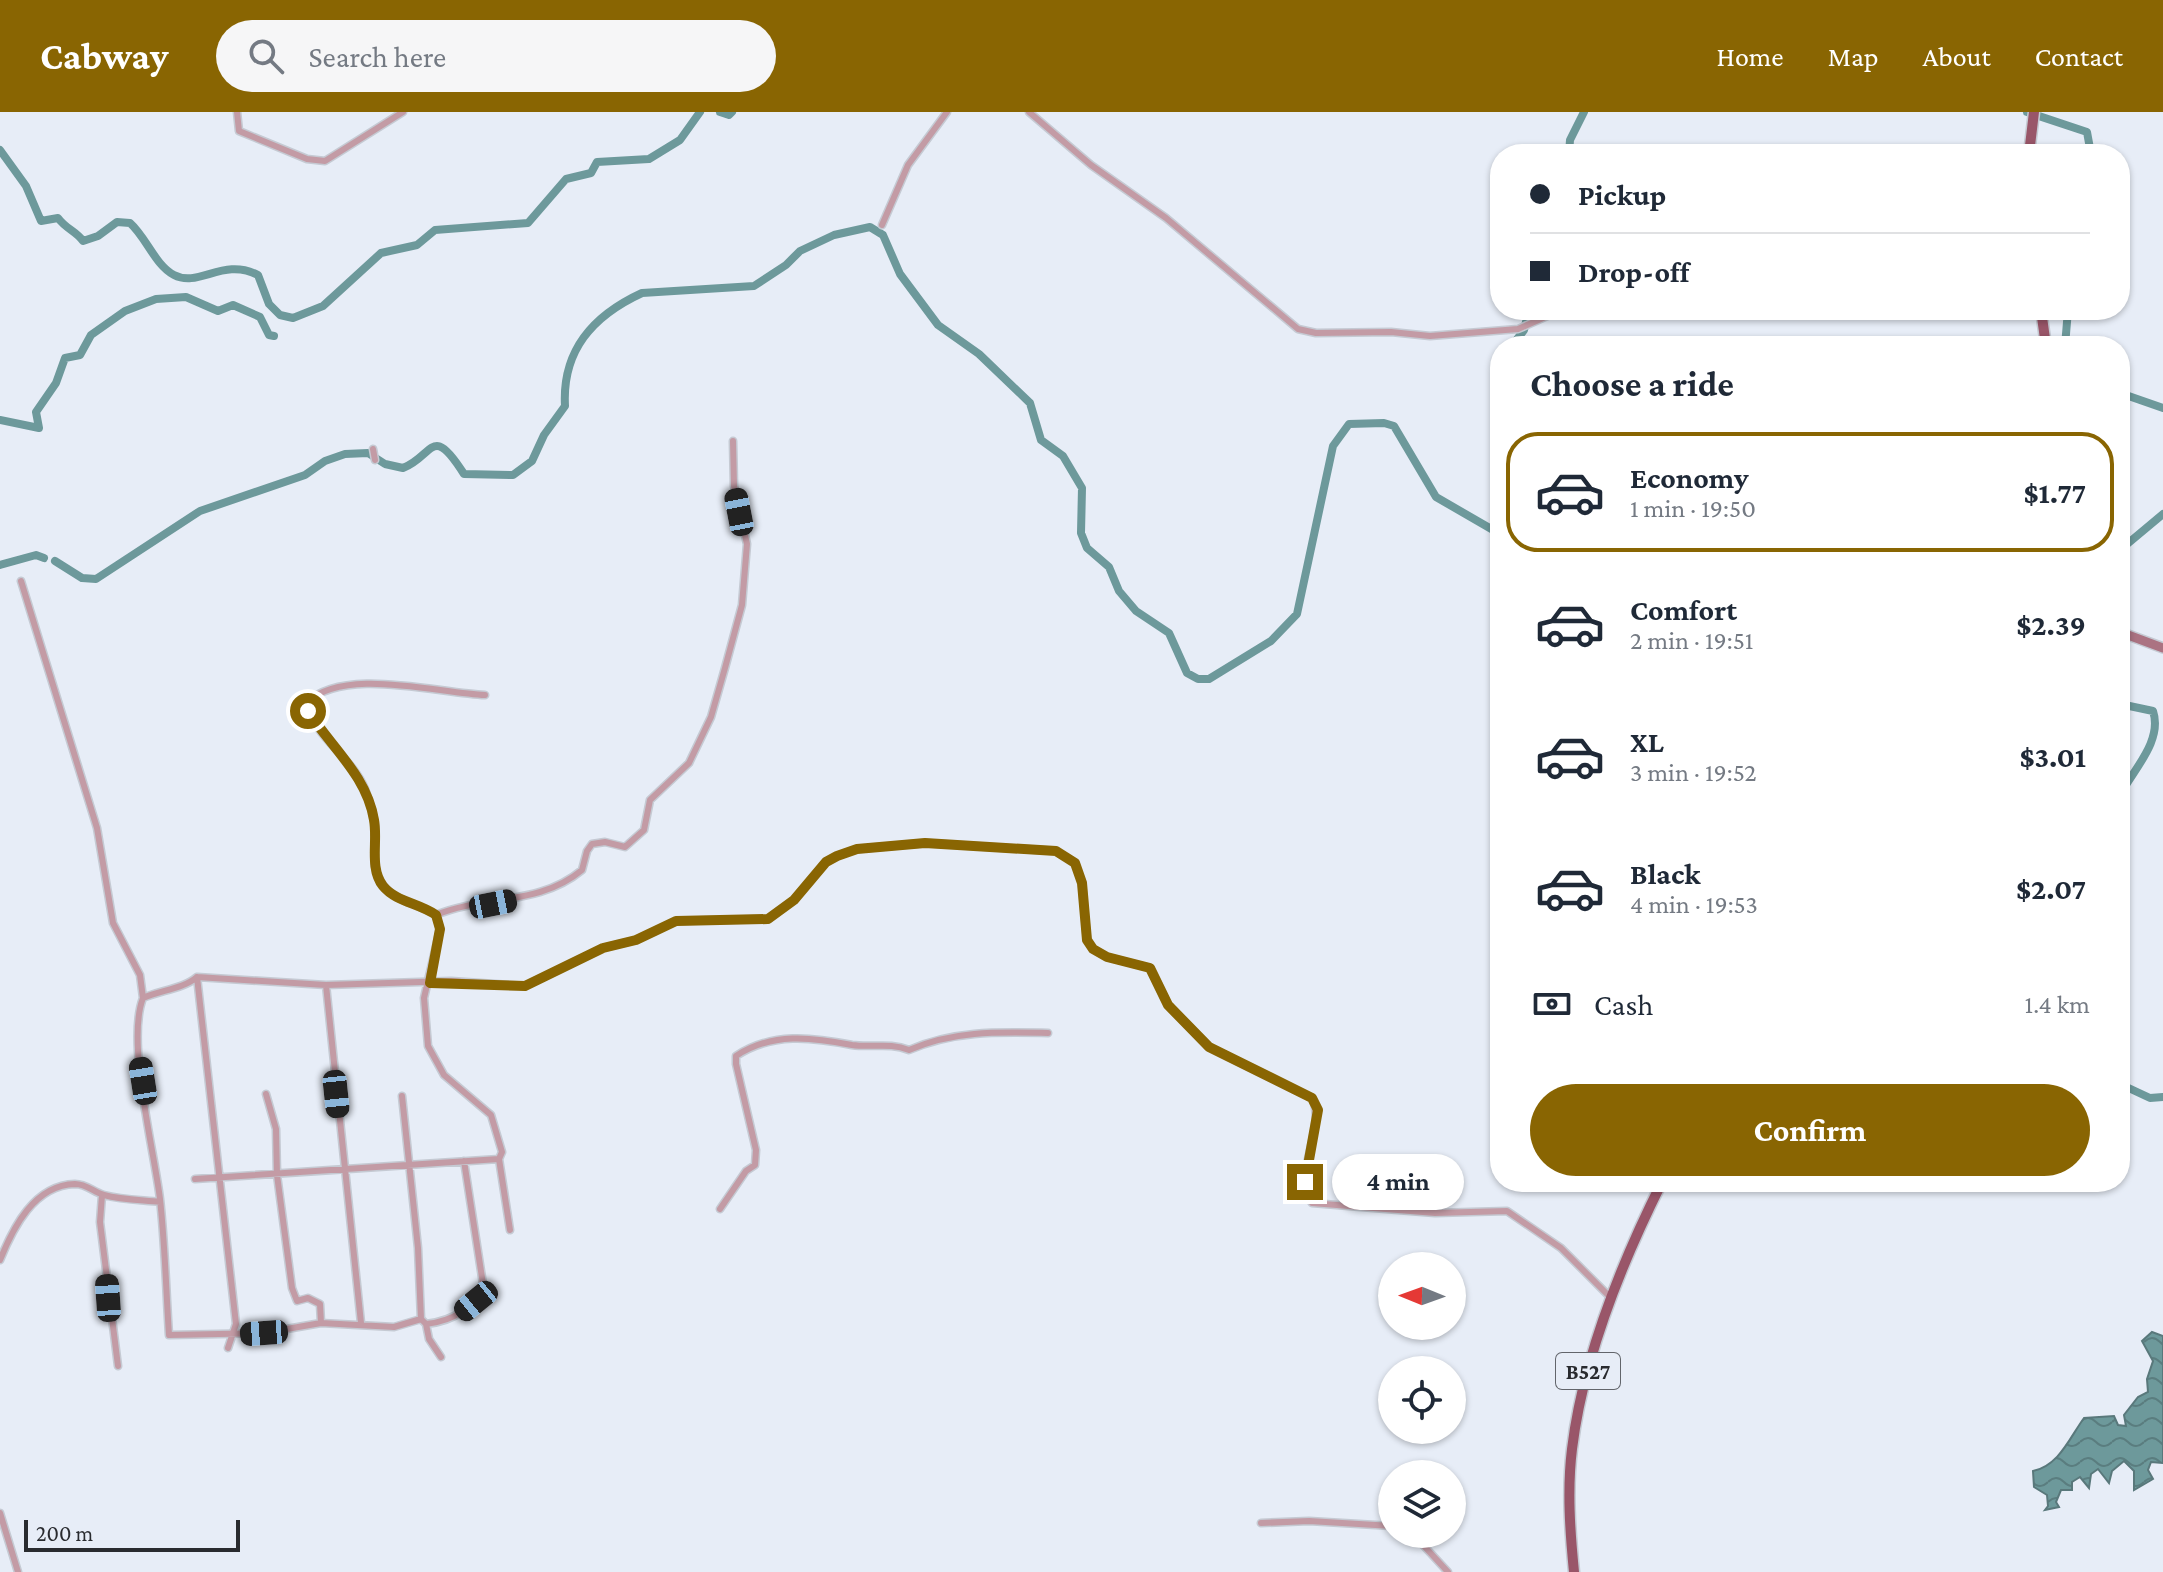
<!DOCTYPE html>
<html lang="en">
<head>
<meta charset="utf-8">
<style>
  :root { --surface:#fff; --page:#f6f6f7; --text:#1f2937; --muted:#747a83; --line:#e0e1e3; --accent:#896502 }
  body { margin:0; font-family:"Crimson Pro",serif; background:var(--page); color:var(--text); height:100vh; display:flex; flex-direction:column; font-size:30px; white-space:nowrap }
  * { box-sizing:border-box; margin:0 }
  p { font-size:26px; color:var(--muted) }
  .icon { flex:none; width:44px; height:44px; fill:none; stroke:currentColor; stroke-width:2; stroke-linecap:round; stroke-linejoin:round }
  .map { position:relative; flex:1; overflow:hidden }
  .drawer { position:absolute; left:1490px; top:224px; width:640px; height:856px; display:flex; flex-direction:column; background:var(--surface); border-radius:32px; box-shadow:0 2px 6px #0004 }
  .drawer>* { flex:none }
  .hud { position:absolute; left:1490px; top:32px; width:640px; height:176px; border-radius:32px; box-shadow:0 2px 6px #0004; display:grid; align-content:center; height:176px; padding:0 40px; background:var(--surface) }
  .needle { width:52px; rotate:271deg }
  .controls { position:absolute; left:1378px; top:1140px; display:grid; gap:16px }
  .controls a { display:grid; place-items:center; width:88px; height:88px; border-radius:50%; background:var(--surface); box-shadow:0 2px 6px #0004; font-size:40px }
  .scale { position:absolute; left:24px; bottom:20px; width:216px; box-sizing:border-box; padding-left:8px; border:4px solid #292b2f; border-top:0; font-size:22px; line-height:28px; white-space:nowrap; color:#292b2f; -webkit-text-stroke:6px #e7edf7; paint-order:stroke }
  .end { position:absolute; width:36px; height:36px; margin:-18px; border:10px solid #896502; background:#fff; box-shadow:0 0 0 4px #fff }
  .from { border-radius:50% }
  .bubble { position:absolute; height:56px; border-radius:28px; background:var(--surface); box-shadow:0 2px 6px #0004; font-size:26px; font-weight:700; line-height:56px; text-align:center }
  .car { position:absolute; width:24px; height:48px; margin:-24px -12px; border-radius:10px; box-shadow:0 0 6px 2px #0007; background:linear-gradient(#222 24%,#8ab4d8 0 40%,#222 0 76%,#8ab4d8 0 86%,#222 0) }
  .hud b { display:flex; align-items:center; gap:28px; height:76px; font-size:30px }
  .hud b+b { border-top:2px solid var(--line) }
  .hud i { width:20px; height:20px; background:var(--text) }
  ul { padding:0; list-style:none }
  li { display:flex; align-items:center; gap:24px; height:120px; margin:0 16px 12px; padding:0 24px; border:4px solid transparent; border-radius:32px }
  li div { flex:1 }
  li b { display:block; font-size:30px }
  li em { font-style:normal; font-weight:700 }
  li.active { border-color:var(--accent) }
  li>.icon { width:72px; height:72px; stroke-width:1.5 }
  h2 { padding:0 40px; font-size:36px; line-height:96px }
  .pay { display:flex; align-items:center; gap:20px; height:88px; padding:0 40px; font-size:30px }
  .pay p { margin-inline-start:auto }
  .action { display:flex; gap:16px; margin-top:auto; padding:16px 40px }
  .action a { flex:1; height:92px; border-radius:48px; background:var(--accent); color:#fff; font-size:32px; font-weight:700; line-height:92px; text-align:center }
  header { display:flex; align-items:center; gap:48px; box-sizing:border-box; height:112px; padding:0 40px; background:var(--accent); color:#fff }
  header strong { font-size:38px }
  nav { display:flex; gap:44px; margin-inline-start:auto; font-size:28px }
  .search { width:560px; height:72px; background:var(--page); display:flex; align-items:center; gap:20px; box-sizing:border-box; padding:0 28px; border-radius:44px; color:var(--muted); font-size:30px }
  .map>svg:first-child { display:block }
  .water { fill:url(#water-waves); stroke:#59787b; stroke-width:2 }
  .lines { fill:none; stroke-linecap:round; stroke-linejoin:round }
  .canal { stroke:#6d999b; stroke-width:8 }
  .street-casing { stroke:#c5cad3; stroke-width:9 }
  .secondary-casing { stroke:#c5cad3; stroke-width:12 }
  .primary-casing { stroke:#c5cad3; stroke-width:13 }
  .street { stroke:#c39ba5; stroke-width:6 }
  .secondary { stroke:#ab7382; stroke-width:9 }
  .primary { stroke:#995669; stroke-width:10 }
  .route { stroke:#896502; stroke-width:10 }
  .labels { text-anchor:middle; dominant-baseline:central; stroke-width:7; stroke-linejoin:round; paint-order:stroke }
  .shield { fill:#e7edf7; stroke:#62656b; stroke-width:2 }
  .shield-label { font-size:22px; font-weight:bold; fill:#292b2f }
</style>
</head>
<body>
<header>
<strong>Cabway</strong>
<div class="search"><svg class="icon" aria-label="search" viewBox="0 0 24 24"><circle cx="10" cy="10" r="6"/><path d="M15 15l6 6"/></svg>Search here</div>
<nav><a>Home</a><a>Map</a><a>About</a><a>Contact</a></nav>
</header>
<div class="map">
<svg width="2163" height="1460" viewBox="0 0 2163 1460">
  <defs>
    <pattern id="water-waves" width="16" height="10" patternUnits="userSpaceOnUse" patternTransform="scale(2)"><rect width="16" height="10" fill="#6d999b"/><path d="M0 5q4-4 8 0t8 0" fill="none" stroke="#5a7d7f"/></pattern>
  </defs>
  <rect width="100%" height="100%" fill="#e7edf7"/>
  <!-- water -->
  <path class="water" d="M2152 1220 2163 1224V1351L2151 1350 2148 1358 2153 1367 2134 1378V1359L2124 1349 2112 1359 2109 1371 2098 1357 2091 1362 2089 1376 2080 1365 2072 1370V1378H2061L2056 1390 2059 1395 2045 1398 2048 1394 2047 1383 2034 1375 2033 1359C2059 1354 2070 1325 2084 1306L2114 1304 2118 1313 2126 1314 2124 1303 2138 1285 2148 1280 2147 1267 2153 1249 2142 1229Z"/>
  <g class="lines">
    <!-- canal -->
    <path class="canal" d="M720 0 729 3 732 0
      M2027 0 2087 20 2091 42
      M0 38 26 74 41 109 58 106C66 117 76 119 83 129L98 124 117 110 130 111C146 125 155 153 174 163 199 176 223 145 258 163L269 192 280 203 293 206 323 194 381 141 417 133 435 118 528 111 566 67 591 61 597 50 649 47 680 28 700 0
      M1569 42 1570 28 1584 0
      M1512 234 1524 218 1529 198
      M2065 234 2068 198
      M2120 281 2163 296
      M0 308 39 316 36 300 56 271 65 246 80 243 91 223 125 199 156 187 186 185 218 199 233 193 260 205 269 223 274 224
      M2120 438 2163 402
      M55 449 82 466 96 467 200 399 305 363 325 349 345 342 368 341 385 352 403 356C434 344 431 310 464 362L513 363 532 349 544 323 565 294C562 239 592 204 642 181L754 174 786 153 800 139 834 123 870 115 883 123 900 162 938 213 979 242 1030 291 1041 328 1063 344 1082 376 1081 421 1087 436 1109 455 1119 479 1136 499 1169 521 1187 561 1198 567H1209L1271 529 1297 502 1333 334 1349 312 1384 311 1394 314 1436 385 1500 422
      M0 453 36 443 44 446
      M2120 592 2153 599C2163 629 2133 658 2120 683
      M2120 972 2150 986 2163 985"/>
    <!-- street casing -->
    <g class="street-casing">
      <path id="street" d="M237 0 239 19 307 47 325 49 403 0
        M1029 0 1091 53 1166 106 1298 217 1316 221 1391 220 1430 224 1518 217 1561 198
        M882 113 908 53 947 0
        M1684 198 1722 203 1765 198
        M373 337 375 348
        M21 469 97 716 113 811 140 863 143 886
        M485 583C437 581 344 554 306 591 315 626 352 645 365 677 368 686 372 697 374 707 378 728 368 755 383 773 396 790 419 792 436 803L440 817 424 886 428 934 444 963 491 1003 502 1040 499 1047 510 1118
        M436 803C484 783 539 794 582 758L587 739 592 732 605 730 625 735 644 718 650 688 689 651 711 605 725 556 742 493 747 432 734 374 733 329
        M197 865 236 1212 228 1236
        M326 873 361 1211
        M266 982 276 1017 277 1063 292 1176 297 1189 308 1186 320 1192 321 1211
        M402 984 418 1136 421 1207 426 1212 429 1227 441 1245
        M195 1067 499 1047
        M102 1083 100 1110 118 1254
        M720 1097 746 1059 755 1053 756 1038 736 952V944C772 920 812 925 852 933 873 936 889 930 909 938 954 918 1000 920 1048 921
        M0 1148C13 1116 34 1073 75 1072 87 1072 93 1080 104 1083 122 1088 142 1088 160 1090
        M421 1207 394 1215 321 1211 264 1221 169 1223C166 1178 165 1132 160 1087 154 1037 126 930 143 886 161 878 183 877 197 865L326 873 451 869 525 874 603 836 636 828 676 809 768 807 794 788 826 750 837 744 857 737 925 731 1056 739 1075 751 1082 771 1087 828 1093 837 1107 845 1150 856 1168 893 1209 935 1312 986C1327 1016 1290 1067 1312 1091L1435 1101 1507 1099 1561 1136 1611 1186
        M426 1212C453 1209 473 1197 483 1172L464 1049
        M0 1401 18 1460
        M1261 1411 1309 1409 1392 1414
        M1413 1422 1448 1460"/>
    </g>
    <!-- secondary casing -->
    <g class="secondary-casing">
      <path id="secondary" d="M2120 520 2163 536"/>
    </g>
    <!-- primary casing -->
    <g class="primary-casing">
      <path id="primary" d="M2029 42 2034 0
        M2041 198 2046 234
        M1574 1460C1570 1419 1567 1378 1572 1337 1583 1246 1621 1152 1662 1070"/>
    </g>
    <!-- street -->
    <use href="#street" class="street"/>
    <!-- secondary -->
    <use href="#secondary" class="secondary"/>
    <!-- primary -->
    <use href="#primary" class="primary"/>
  </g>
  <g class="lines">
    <!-- route -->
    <path class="route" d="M308 599C331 635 367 664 374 708 378 729 369 756 383 774 396 790 419 791 436 803L440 817 430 871 525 874 603 836 636 828 676 809 768 807 794 788 826 750 837 744 857 737 925 731 1056 739 1075 751 1082 771 1087 828 1093 837 1107 845 1150 856 1168 893 1209 935 1312 986 1318 998 1305 1070"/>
  </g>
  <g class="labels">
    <!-- shield labels -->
    <rect class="shield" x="1556" y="1241" width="64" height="36" rx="6"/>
    <g class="shield-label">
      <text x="1588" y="1259">B527</text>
    </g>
  </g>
</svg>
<div class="controls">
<a><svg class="needle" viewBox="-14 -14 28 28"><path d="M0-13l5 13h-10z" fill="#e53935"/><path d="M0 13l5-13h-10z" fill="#747a83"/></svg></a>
<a><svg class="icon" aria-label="locate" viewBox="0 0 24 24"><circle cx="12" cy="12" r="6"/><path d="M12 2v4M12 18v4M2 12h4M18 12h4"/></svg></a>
<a><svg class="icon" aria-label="layers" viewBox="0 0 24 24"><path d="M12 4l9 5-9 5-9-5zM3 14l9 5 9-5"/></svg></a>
</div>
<div class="scale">200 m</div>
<i class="end from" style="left:308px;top:599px"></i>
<i class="end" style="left:1305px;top:1070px"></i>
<div class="bubble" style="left:1332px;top:1042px;width:132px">4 min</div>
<i class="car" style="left:739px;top:400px;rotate:349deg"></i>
<i class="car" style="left:493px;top:792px;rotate:79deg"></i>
<i class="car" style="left:143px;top:969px;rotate:351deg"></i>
<i class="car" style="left:336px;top:982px;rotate:174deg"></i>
<i class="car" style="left:108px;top:1186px;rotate:356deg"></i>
<i class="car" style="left:476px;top:1189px;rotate:231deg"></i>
<i class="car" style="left:264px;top:1221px;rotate:266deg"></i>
<div class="hud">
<b><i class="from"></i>Pickup</b>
<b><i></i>Drop-off</b>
</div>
<section class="drawer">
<h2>Choose a ride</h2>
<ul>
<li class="active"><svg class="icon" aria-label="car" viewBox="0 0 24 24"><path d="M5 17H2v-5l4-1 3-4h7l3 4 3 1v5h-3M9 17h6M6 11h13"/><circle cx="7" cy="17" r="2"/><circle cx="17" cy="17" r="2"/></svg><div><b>Economy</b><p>1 min · 19:50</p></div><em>$1.77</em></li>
<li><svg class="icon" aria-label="car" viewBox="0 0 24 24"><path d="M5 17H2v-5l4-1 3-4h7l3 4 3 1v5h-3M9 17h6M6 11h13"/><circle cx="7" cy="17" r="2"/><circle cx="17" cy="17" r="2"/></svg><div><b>Comfort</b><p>2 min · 19:51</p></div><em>$2.39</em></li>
<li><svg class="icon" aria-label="car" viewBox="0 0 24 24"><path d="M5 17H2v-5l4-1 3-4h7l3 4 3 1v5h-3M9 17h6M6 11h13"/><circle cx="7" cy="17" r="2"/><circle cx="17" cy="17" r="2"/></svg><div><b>XL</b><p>3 min · 19:52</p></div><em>$3.01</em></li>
<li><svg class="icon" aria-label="car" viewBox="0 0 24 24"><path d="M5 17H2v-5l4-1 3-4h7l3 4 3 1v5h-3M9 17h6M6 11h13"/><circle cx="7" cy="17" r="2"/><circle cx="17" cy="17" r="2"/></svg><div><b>Black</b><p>4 min · 19:53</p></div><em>$2.07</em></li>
</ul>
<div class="pay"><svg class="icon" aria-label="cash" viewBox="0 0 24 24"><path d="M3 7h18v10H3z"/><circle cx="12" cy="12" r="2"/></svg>Cash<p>1.4 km</p></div>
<div class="action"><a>Confirm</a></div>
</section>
</div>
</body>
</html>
